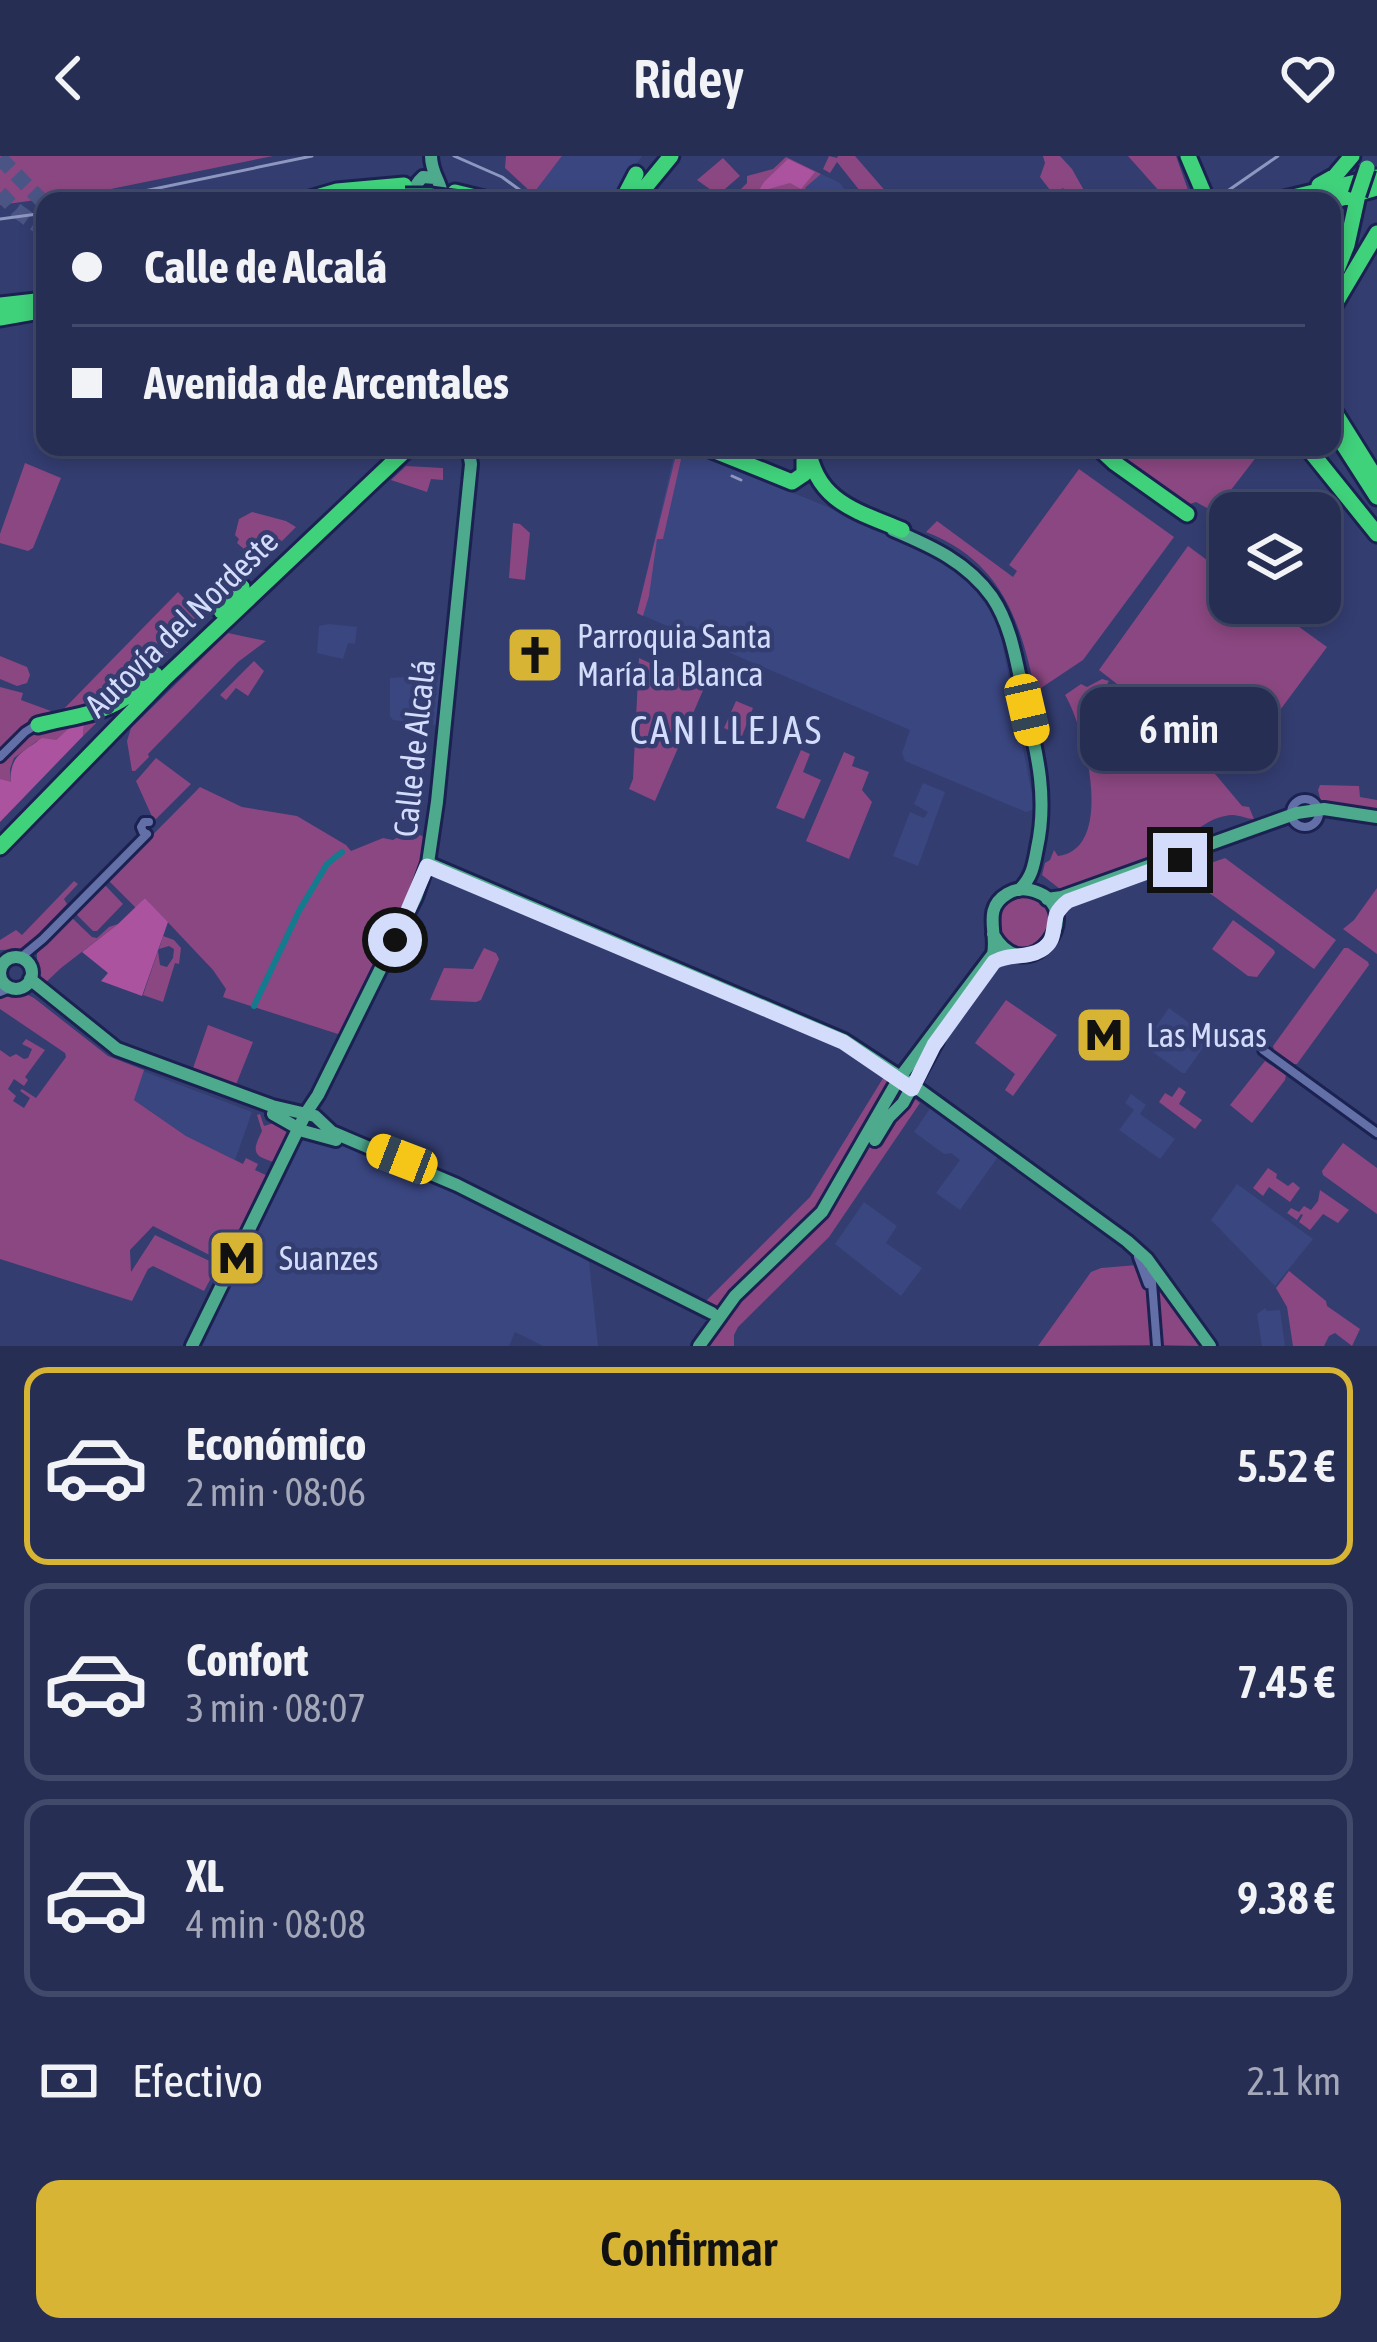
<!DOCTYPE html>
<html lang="es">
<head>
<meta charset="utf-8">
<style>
  :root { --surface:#262e54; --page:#323a5e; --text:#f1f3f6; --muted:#a4a8b8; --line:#424a6b; --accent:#d7b434 }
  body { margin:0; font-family:"Asap Condensed",sans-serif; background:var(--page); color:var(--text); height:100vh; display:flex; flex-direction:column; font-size:45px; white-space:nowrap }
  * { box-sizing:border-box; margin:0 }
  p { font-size:39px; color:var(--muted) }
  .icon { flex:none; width:66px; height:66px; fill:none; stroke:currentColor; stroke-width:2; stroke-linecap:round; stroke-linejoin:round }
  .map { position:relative; height:1190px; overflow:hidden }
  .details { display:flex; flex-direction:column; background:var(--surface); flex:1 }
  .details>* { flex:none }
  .hud { position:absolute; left:36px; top:36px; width:1305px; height:264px; border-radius:24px; box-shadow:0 6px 18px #0003,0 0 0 3px var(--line); display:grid; align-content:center; height:264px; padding:0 36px; background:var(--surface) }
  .buttons { position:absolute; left:1209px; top:336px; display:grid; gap:24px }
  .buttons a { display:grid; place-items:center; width:132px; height:132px; border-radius:24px; background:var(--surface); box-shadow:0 6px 18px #0003,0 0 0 3px var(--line); font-size:60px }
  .end { position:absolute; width:54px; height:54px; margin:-27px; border:15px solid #d3dcfb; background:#111; box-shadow:0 0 0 6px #111 }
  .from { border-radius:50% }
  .bubble { position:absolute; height:84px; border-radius:24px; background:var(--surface); box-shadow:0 6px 18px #0003,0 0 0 3px var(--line); font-size:39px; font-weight:600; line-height:84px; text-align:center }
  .car { position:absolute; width:36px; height:72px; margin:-36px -18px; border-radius:15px; box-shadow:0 0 9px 3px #0007; background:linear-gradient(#f5c518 24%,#345 0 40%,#f5c518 0 76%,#345 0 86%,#f5c518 0) }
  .hud b { display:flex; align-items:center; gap:42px; height:114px; font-size:45px }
  .hud b+b { border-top:3px solid var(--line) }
  .hud i { width:30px; height:30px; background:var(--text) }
  ul { padding:21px 0 0; list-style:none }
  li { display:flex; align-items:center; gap:36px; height:198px; margin:0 24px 18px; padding:0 12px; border:6px solid var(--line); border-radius:24px }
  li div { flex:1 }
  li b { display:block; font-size:45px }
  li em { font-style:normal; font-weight:600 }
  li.active { border-color:var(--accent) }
  li>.icon { width:108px; height:108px; stroke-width:1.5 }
  .pay { display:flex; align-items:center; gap:30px; height:132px; padding:0 36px; font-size:45px }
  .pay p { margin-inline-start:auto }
  .action { display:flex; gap:24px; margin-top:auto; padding:24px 36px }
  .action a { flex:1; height:138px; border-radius:24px; background:var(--accent); color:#111; font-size:48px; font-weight:600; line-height:138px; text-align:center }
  header { display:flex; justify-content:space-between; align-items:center; height:156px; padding:0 36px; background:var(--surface); font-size:54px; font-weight:600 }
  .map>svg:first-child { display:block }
  .built { fill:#3a4680 }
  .green { fill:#8b4781 }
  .forest { fill:#ab539f }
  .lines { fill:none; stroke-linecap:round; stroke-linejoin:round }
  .canal { stroke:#137b8d; stroke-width:6 }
  .highway-tunnel { stroke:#4b5585; stroke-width:15; stroke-dasharray:15 8; stroke-linecap:butt }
  .minor-casing { stroke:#1b2252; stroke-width:14 }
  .major-casing { stroke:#1b2252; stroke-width:18 }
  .highway-casing { stroke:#1b2252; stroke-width:21 }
  .minor { stroke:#6270a7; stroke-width:8 }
  .major { stroke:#4eaa8d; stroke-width:12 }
  .highway { stroke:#40d17b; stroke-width:15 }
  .rail { stroke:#8e97bf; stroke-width:3 }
  .highway-bridge-casing { stroke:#1b2252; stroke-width:21; stroke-linecap:butt }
  .highway-bridge { stroke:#40d17b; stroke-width:15 }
  .route { stroke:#d3dcfb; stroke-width:15 }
  .labels { text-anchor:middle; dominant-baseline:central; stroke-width:9; stroke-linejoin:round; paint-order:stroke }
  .street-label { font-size:33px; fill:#d3dcfb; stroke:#333d70 }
  .poi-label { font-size:33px; fill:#d3dcfb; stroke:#333d70; text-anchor:start }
  .quarter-label { font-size:39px; letter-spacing:3px; fill:#d3dcfb; stroke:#333d70 }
</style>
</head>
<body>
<header><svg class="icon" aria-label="back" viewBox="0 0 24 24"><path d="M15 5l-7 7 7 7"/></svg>Ridey<svg class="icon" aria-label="heart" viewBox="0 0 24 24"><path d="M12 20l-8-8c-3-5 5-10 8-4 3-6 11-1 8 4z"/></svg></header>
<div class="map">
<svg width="1377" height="1190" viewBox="0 0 1377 1190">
  <rect width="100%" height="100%" fill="#333d70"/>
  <!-- built -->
  <path class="built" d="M562 0H642L610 45H542L533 38Z
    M821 18 840 27 853 45 814 44 805 32Z
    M676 291 811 344 926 393 970 421 989 446 1001 482 1035 653 1026 656 905 605 902 597 910 574 637 457Z
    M329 468 357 471 355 488 348 487 343 503 317 497 319 470Z
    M444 518 439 570 393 564 390 560V522Z
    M923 627 945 636 918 710 893 700 910 656 924 662 928 656 914 648Z
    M1169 852 1210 882 1185 917H1182L1143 889Z
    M143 915 252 956 235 1004 186 980 133 943Z
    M1131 938 1146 949 1140 958 1175 983 1160 1003 1119 974 1134 954 1125 947Z
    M931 951 998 1001 960 1054 936 1037 960 1004 951 997 944 998 914 976Z
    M303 975 414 1013 539 1076 589 1106 598 1190H543L515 1176 509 1190H196Z
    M1237 1028 1313 1083 1275 1130 1211 1064Z
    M864 1046 897 1070 886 1087 922 1112 901 1140 835 1088Z
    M1265 1152 1267 1155 1280 1154 1285 1190H1262L1257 1158Z"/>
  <!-- green -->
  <path class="green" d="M0 0H273L101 35 0 49Z
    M506 0H562L533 38 505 12Z
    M829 0 837 2 838 0H855L894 45H868L837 6 830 17 823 13Z
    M1043 0H1060L1072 13 1090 45H1068L1067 37 1063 32 1053 38 1040 21 1045 7Z
    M1128 0H1176L1188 34 1180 45H1168Z
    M786 1 821 18 805 32 813 43 817 42 819 45H774L770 42 767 45H729L747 27V20L773 13Z
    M723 2 740 20 718 39 697 24Z
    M678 291 682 299 663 383H657L649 440 643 460 637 457Z
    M1107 291H1264L1214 356 1196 346 1187 349Z
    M25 307 61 322 33 392 28 395 0 387V378Z
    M406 310 443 312V324L431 323 427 336 391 324Z
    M1079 313 1174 381 1083 504 1038 534 1034 530C1019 459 998 404 926 376L937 365 1013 421 1017 415 1009 409Z
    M252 356 286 365 296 371 272 395 259 402V406L237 387 239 383 235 379 239 363Z
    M513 367 520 368 530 377 525 424 509 422Z
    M1188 390 1230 421V447H1266L1327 491 1236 613 1179 576 1099 514Z
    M178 436 203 462 83 580 85 560 56 584 37 585 14 602 10 613 11 627 0 624V604L24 580 54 563Z
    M228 477 266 485 238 506 148 598 149 601 135 615H132L127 585 131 572Z
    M0 500 27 511 30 519 27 527 17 530 0 523Z
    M639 502 704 532 655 645 629 633 633 623Z
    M254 505 264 515 248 540 236 532 226 544 220 539Z
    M1102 523 1109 525 1102 537 1216 619 1242 650 1249 651 1254 663C1247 663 1240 659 1232 659 1214 660 1194 673 1185 687L1060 733 1042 719 1045 707 1050 704 1054 694 1058 700C1117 693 1084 570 1065 539L1081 528 1087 531Z
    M0 531 23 537 21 544 51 555 0 597Z
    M736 545 753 552 742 580 724 572Z
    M801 594 810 598 803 616 821 624 804 663 776 652Z
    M844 596 855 601 852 610 869 616 862 634 872 646 849 703 806 685Z
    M156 602 191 628 154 665 136 625Z
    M1320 629 1359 630 1360 641 1377 644V658L1322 650 1318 634Z
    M200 631 242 651 297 660 346 689 351 695 383 682 393 684 410 674 426 682C421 706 415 741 398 757L399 763 341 879 223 841 226 833 213 814 145 742 136 752 108 724Z
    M1225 702 1336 784 1314 813 1186 720 1188 715Z
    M74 725 78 728 64 743 67 748 24 793 0 794V784L16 774 22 779Z
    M104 728 123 748 97 775H93L75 757Z
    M1377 732V798L1343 773 1354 764Z
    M996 766a28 28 0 1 1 56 0a28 28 0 1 1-56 0Z
    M71 761 92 781 97 782 109 771 118 768 61 812 42 830 37 824V797Z
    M1233 764 1274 794 1275 797 1257 821 1248 820 1212 793Z
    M163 780 174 784 181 792 179 808 175 807 163 846 143 839 158 795 160 809 167 811 173 802 174 793 169 790 159 793Z
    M484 792 496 797 499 803 481 844 476 846 430 844 444 812 473 813Z
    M1344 792H1348L1368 806 1369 809 1297 908H1294L1274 894 1273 890Z
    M8 838H26L34 842 108 900 144 914 134 944 186 980 243 1008 246 1002 258 1008 255 1014 270 1021 227 1108 153 1070 130 1094 131 1116 155 1079 218 1109 204 1135 153 1110 148 1113 132 1145 0 1103V894L10 901 16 898 24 903 28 902 32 893 22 888 26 883 45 894 25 921 28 924 24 930 14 923 8 933 16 940 13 945 24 952 30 942 20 935 22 933 36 942 66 901 65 897 0 853V841Z
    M1006 844 1057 879 1013 940 1005 934 1015 918 975 887Z
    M208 869 253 886 235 931 192 915Z
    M1094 869 1114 884 1099 906 1078 891Z
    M1265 905 1286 919 1285 924 1252 967 1230 949Z
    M885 919 898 930 900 928 908 933 906 936 920 947 829 1081 738 1171 734 1179V1190H696L719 1152 704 1148 705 1146 810 1041Z
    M1179 931 1186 936 1179 948 1202 964 1195 973 1159 946 1165 937 1172 941Z
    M260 958 264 970 277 966 287 975 274 1006C254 1000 251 997 262 975L257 959Z
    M1343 987 1377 1012V1058L1323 1019 1322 1015Z
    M1268 1012 1277 1018 1276 1022 1288 1030 1293 1026 1300 1032 1290 1046 1269 1031 1263 1040 1253 1032Z
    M1320 1034 1349 1054 1338 1067 1323 1058 1310 1074 1299 1066 1303 1059 1301 1058 1297 1064 1287 1057 1291 1052 1299 1056 1304 1050 1311 1054 1318 1045Z
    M1137 1109 1149 1144 1151 1189 1038 1190 1091 1116 1101 1112Z
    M1289 1115 1326 1145 1327 1150 1360 1173 1352 1190 1335 1177 1329 1180 1324 1190H1293L1287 1151 1276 1132Z
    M1155 1126 1200 1190 1159 1189Z"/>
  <!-- forest -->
  <path class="forest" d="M788 3 815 16 801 33 790 27 758 36 764 26Z
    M85 558 83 580 0 666V623L11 626C9 600 23 596 42 582L56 584Z
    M145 742 168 766 142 840 101 825 108 817 82 796 118 768Z"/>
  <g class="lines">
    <!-- canal -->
    <path class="canal" d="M254 850 299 755 327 708 342 696"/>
    <!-- highway-tunnel -->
    <path class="highway-tunnel" d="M0 2 45 48
      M0 37 16 54 45 75"/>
    <!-- minor casing -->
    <g class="minor-casing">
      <path id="minor" d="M0 601 25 576 36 569
        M1291 657a14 14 0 1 1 28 0a14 14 0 1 1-28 0Z
        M147 678 143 676 141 671 144 666H149
        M20 802 43 783 147 678
        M0 836 10 832
        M1263 894 1377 977
        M1138 1101 1148 1128
        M1151 1114 1157 1190"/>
    </g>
    <!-- major casing -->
    <g class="major-casing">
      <path id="major" d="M431 0C431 20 445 29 441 45
        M416 45C412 35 415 28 423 21L435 22
        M893 374C931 390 967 406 992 441 1011 469 1016 504 1023 537 1035 590 1049 638 1037 692 1034 709 1032 722 1019 734
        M428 707 844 884 914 930 1127 1085 1147 1103 1210 1190
        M1047 743 1062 741 1297 657 1324 653 1377 661
        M0 817a16 16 0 1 1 32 0a16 16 0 1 1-32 0Z
        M30 823 117 893 272 950 315 960 332 976 457 1029 712 1157
        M273 958 303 975 336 984
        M875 984 889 961 903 947 937 885
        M192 1190 306 957 318 939 416 741 428 707 437 646 471 308 468 291
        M699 1190 735 1140 822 1056 898 924 993 798C998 776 982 753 1007 738 1015 733 1025 732 1034 735 1091 753 1028 839 993 778"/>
    </g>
    <!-- highway casing -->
    <g class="highway-casing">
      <path id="highway" d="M1188 0 1207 45
        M1319 29 1335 20 1352 0
        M455 36 492 45
        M303 45 337 35 404 29
        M353 45 384 37
        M622 45 636 18
        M634 45 671 0
        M1276 45 1377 21
        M1332 45 1377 32
        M1332 126 1347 89 1358 39
        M0 149 45 144
        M1332 153 1377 77
        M0 162 45 154
        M1332 252 1377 324
        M1332 271 1377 341
        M705 291 792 326 804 318V304
        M808 291C816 346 857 355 902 374
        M1098 291 1115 307 1187 358
        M1307 291 1377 378
        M221 455 242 431
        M38 569C94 555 109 560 155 518
        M0 691 166 521 409 291"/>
    </g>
    <!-- minor -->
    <use href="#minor" class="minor"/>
    <!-- major -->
    <use href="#major" class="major"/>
    <!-- highway -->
    <use href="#highway" class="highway"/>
    <!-- rail -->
    <path class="rail" d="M454 0 502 21 535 45
      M96 45 312 0
      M1213 45 1278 0
      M0 63 45 57
      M732 320 741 324"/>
    <!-- highway-bridge casing -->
    <g class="highway-bridge-casing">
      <path id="highway-bridge" d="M1358 39 1367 12
        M405 40H430L468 45"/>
    </g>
    <!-- highway-bridge -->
    <use href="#highway-bridge" class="highway-bridge"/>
  </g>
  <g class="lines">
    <!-- route -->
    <path class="route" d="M395 784 427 710 843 886 912 933 934 889 994 806C1009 797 1026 803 1041 794 1056 785 1052 774 1056 760 1057 755 1064 748 1068 745L1180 704"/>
  </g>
  <!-- icons -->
  <defs>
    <g id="church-square" transform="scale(3)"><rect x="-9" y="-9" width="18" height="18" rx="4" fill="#d7b434" stroke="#333d70"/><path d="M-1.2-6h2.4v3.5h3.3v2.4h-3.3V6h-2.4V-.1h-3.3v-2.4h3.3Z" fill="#111"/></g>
    <g id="metro-square" transform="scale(3)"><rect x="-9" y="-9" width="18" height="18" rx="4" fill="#d7b434" stroke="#333d70"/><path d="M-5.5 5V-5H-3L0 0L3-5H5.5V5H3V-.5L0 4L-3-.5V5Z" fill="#111"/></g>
  </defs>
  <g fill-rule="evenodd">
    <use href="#church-square" x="535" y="499"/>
    <use href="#metro-square" x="1104" y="879"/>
    <use href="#metro-square" x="237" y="1102"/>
  </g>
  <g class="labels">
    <!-- street labels -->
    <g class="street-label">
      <text transform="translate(181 467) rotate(-44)">Autovía del Nordeste</text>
      <text transform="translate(414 592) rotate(-84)">Calle de Alcalá</text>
    </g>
    <!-- poi labels -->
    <g class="poi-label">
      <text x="577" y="480">Parroquia Santa<tspan x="577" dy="38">María la Blanca</tspan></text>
      <text x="1146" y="879">Las Musas</text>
      <text x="279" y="1102">Suanzes</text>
    </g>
    <!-- quarter labels -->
    <g class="quarter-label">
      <text x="727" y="574">CANILLEJAS</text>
    </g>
  </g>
</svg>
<div class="buttons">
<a><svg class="icon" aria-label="layers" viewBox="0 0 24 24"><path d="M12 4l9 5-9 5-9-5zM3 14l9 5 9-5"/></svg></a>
</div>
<i class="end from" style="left:395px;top:784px"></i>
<i class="end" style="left:1180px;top:704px"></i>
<div class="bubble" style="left:1080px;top:531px;width:198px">6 min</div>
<i class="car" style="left:1027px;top:554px;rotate:167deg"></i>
<i class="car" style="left:402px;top:1003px;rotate:291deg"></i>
<div class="hud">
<b><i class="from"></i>Calle de Alcalá</b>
<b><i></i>Avenida de Arcentales</b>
</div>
</div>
<section class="details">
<ul>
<li class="active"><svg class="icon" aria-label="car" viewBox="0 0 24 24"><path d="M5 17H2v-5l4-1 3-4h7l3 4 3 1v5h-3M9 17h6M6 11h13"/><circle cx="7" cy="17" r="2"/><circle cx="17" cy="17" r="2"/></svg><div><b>Económico</b><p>2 min · 08:06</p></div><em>5.52 €</em></li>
<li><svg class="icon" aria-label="car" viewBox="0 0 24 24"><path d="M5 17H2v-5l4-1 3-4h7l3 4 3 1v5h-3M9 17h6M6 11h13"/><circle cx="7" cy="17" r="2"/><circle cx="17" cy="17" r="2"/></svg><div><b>Confort</b><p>3 min · 08:07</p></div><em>7.45 €</em></li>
<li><svg class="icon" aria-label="car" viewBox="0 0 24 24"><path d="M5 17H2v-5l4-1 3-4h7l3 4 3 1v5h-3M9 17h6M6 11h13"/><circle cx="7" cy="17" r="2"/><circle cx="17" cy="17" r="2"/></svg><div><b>XL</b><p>4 min · 08:08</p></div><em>9.38 €</em></li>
</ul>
<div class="pay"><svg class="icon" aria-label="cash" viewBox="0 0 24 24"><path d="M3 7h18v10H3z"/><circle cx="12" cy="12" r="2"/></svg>Efectivo<p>2.1 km</p></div>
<div class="action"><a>Confirmar</a></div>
</section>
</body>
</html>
